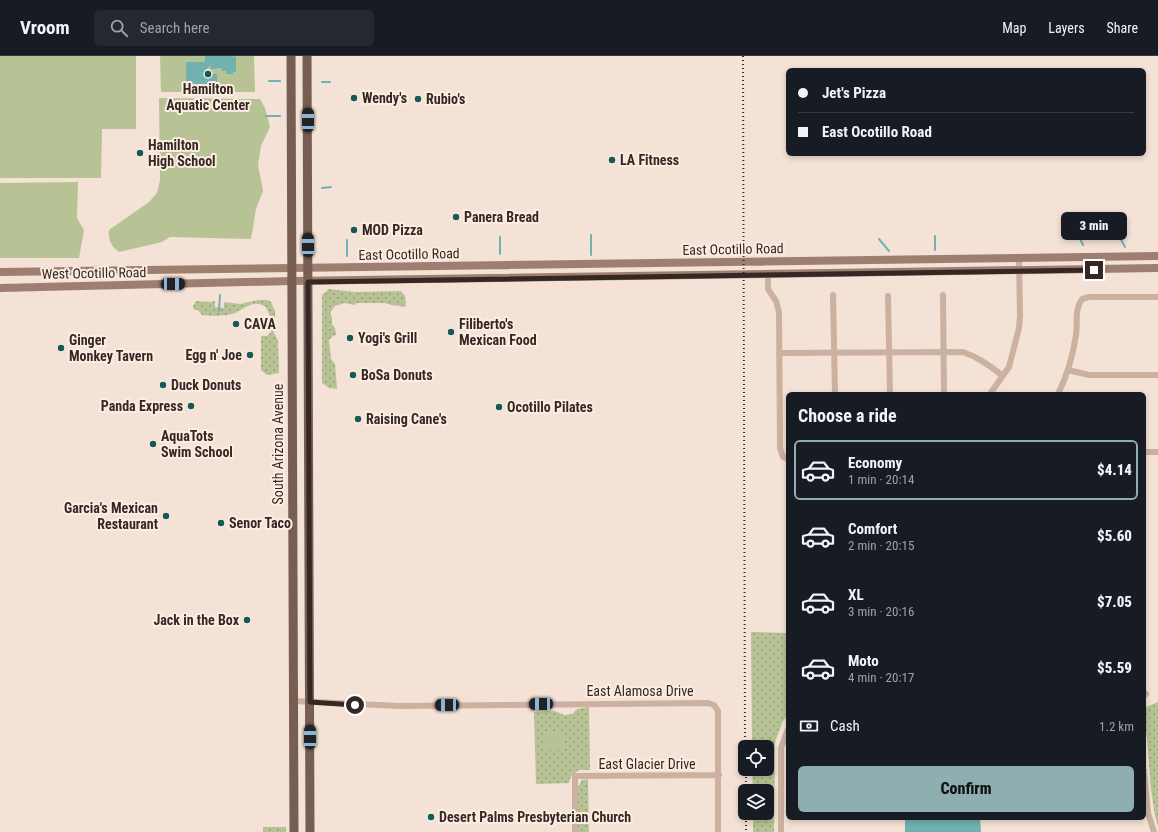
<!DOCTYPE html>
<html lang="en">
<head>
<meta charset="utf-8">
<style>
  :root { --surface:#171b24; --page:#242831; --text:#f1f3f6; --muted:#9ea1a6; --line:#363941; --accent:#8eaeaf }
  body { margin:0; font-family:"Roboto Condensed",sans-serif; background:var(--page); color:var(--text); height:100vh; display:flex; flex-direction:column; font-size:15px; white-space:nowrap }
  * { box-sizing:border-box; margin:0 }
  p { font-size:13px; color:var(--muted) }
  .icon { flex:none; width:22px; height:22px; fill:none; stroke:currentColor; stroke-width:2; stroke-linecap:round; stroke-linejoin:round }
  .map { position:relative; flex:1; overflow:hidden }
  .side { position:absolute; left:786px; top:336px; width:360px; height:428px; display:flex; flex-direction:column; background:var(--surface); border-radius:6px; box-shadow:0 2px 6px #0003 }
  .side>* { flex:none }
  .guide { position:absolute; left:786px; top:12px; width:360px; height:88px; border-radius:6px; box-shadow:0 2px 6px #0003; display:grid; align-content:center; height:88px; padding:0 12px; background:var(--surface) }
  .buttons { position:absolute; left:738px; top:684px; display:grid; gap:8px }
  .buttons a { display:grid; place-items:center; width:36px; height:36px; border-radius:6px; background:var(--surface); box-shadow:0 2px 6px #0003; font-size:20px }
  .end { position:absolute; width:18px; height:18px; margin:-9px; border:5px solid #352824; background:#fff; box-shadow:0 0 0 2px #fff }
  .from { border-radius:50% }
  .bubble { position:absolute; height:28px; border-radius:6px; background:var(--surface); box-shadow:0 2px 6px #0003; font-size:13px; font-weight:800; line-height:28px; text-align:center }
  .car { position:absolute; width:12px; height:24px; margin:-12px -6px; border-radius:5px; box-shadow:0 0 3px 1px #0007; background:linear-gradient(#222 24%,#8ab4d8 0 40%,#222 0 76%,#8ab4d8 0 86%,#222 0) }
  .guide b { display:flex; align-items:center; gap:14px; height:38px; font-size:15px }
  .guide b+b { border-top:1px solid var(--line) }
  .guide i { width:10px; height:10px; background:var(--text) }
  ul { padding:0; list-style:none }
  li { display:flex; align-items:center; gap:12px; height:60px; margin:0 8px 6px; padding:0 4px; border:2px solid transparent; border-radius:6px }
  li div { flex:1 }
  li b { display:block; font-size:15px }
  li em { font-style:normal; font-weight:800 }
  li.selected { border-color:var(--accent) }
  li>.icon { width:36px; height:36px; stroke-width:1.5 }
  h2 { padding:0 12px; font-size:18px; line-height:48px }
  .pay { display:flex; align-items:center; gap:10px; height:44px; padding:0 12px; font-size:15px }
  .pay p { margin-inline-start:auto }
  .primary-button { display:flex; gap:8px; margin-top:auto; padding:8px 12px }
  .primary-button a { flex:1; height:46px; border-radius:6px; background:var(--accent); color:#111; font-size:16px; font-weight:800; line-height:46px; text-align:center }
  header { display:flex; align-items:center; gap:24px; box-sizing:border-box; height:56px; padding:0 20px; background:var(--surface); border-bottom:1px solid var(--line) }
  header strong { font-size:19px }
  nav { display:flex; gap:22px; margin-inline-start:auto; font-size:14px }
  .search { width:280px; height:36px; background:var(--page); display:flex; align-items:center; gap:10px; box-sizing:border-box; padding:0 14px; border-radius:6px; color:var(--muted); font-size:15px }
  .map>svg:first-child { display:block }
  .park { fill:url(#park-dots) }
  .garden { fill:#b7c394 }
  .water { fill:#71b2b0 }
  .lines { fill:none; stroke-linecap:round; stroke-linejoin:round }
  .stream { stroke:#71b2b0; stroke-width:2 }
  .minor { stroke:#ccb0a0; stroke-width:6 }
  .secondary { stroke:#9f7e72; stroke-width:8 }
  .primary { stroke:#785d53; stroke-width:9 }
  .rail { stroke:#352824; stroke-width:2; stroke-dasharray:1 3; stroke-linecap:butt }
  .route { stroke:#352824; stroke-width:5 }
  .poi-dot { fill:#165a58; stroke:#fbede1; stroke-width:1.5 }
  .labels { text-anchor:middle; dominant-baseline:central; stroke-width:4; stroke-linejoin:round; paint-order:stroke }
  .poi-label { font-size:14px; font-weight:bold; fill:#352824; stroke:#fbede1; text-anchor:start }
  .street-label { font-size:14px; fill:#352824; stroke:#fbede1 }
</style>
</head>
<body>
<header>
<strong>Vroom</strong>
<div class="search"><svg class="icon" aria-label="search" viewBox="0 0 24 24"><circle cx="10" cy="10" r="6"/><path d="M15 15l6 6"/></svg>Search here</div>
<nav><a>Map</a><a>Layers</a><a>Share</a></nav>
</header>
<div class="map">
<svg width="1158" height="776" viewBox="0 0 1158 776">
  <defs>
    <pattern id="park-dots" width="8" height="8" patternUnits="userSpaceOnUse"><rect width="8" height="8" fill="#b7c394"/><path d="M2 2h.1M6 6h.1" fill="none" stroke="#969e79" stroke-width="1.8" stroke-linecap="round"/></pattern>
  </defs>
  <rect width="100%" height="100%" fill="#f3e2d5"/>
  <!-- park -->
  <path class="park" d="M329 233 355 236 401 235 405 240 406 251C400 250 389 249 385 247H357L354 249 345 247 335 250 330 257 332 261V268L335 272 336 279 333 280 329 284 331 303 335 308 337 333 329 332 322 327V239Z
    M258 244H268L271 246 275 255V267L274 274V277L278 284 279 317 267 319 261 314V280H267L271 276V263L266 251C251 241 242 257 228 259 220 260 210 260 202 259L198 254H194L193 250 196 245 210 246 215 245V251L224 252V246L240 248Z
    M751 576 788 577V659L783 665 775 686 774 776H753V757H767V735H753L752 713H767V691H752Z
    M1158 646V770L1155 760 1151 733 1147 681 1144 671V652Z
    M589 651 590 714H579L571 720 569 727 536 728 534 656 555 655 564 659 572 658 577 653Z
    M588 723 589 776H578V731L582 724Z
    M263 771H286V776H263Z"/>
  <!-- garden -->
  <path class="garden" d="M0 0H136V73H102L101 122H0Z
    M160 0H254L255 36H161Z
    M159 42 260 43 265 52 270 71 261 90 258 109 263 135 256 153 251 183 170 181 162 186 119 196C111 190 108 184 109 174L149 146 157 137 160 124Z
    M78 126 77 162 84 174 79 202H0V127Z
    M545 675H564V694H545Z"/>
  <!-- water -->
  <path class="water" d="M199 0H230L236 1V16H233V18H226V15H222L221 12 211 13 210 9 205 15V18H217V32H186V6H205V0Z
    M906 762H980L981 776H905V765Z"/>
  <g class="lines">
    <!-- stream -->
    <path class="stream" d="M269 25H280
      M322 26H330
      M266 60H280
      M322 132 331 131
      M1078 178 1083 189
      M1118 178 1125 191
      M935 180V194
      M500 181V198
      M879 183 889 195
      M347 184V200
      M591 199V179
      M219 255 220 239"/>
    <!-- minor -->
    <path class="minor" d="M768 218V233L776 245 779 256 780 392 783 401 788 403
      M833 239 835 338
      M943 239 944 338
      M888 240 890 338
      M779 297 963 296C978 301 990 310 1003 320
      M1068 314 1089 319H1158
      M990 338 1009 311 1019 272 1020 260 1019 202
      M1058 338C1067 320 1073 299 1076 279 1078 266 1074 254 1082 243L1089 241H1158
      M1144 396H1158
      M1144 639 1146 638
      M293 645 399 650 708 647 714 649 718 655V776
      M1144 715 1148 757 1154 776
      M575 776V720L719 719
      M781 776V692L788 673"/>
    <!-- secondary -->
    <path class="secondary" d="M0 216C386 214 772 202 1158 200
      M0 232 291 225 1158 212"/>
    <!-- primary -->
    <path class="primary" d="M291 0 294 776
      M307 0 310 776"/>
    <!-- rail -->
    <path class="rail" d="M743 0 745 691
      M746 713V735
      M746 757V776"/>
  </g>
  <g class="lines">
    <!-- route -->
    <path class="route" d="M355 649 310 646 308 226 1094 214"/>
  </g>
  <!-- markers -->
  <g class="poi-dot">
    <circle cx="208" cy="18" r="4"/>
    <circle cx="354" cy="42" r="4"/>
    <circle cx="418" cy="43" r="4"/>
    <circle cx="140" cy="97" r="4"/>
    <circle cx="612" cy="104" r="4"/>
    <circle cx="456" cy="161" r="4"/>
    <circle cx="354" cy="174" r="4"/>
    <circle cx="236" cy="268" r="4"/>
    <circle cx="451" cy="276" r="4"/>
    <circle cx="350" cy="282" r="4"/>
    <circle cx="61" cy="292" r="4"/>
    <circle cx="250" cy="299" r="4"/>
    <circle cx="353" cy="319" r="4"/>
    <circle cx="163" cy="329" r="4"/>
    <circle cx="191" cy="350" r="4"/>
    <circle cx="499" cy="351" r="4"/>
    <circle cx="358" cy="363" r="4"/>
    <circle cx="153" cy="388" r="4"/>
    <circle cx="166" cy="460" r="4"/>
    <circle cx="221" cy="467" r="4"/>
    <circle cx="247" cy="564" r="4"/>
    <circle cx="431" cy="761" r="4"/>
  </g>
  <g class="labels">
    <!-- poi labels -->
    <g class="poi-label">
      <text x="208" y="33" text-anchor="middle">Hamilton<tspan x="208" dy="16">Aquatic Center</tspan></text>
      <text x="362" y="42">Wendy's</text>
      <text x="426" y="43">Rubio's</text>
      <text x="148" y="89">Hamilton<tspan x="148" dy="16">High School</tspan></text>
      <text x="620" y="104">LA Fitness</text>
      <text x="464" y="161">Panera Bread</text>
      <text x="362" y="174">MOD Pizza</text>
      <text x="244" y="268">CAVA</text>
      <text x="459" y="268">Filiberto's<tspan x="459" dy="16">Mexican Food</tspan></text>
      <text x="358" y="282">Yogi's Grill</text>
      <text x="69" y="284">Ginger<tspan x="69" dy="16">Monkey Tavern</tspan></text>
      <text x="242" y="299" text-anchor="end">Egg n' Joe</text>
      <text x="361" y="319">BoSa Donuts</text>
      <text x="171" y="329">Duck Donuts</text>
      <text x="183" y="350" text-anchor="end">Panda Express</text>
      <text x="507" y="351">Ocotillo Pilates</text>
      <text x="366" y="363">Raising Cane's</text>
      <text x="161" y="380">AquaTots<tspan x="161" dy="16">Swim School</tspan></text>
      <text x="158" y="452" text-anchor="end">Garcia's Mexican<tspan x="158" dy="16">Restaurant</tspan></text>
      <text x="229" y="467">Senor Taco</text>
      <text x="239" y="564" text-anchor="end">Jack in the Box</text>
      <text x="439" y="761">Desert Palms Presbyterian Church</text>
    </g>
    <!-- street labels -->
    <g class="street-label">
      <text transform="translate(733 193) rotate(-1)">East Ocotillo Road</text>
      <text transform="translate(409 198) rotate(-1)">East Ocotillo Road</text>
      <text transform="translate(94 217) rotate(-1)">West Ocotillo Road</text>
      <text transform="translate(278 388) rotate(-90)">South Arizona Avenue</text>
      <text x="640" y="635">East Alamosa Drive</text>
      <text x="647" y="708">East Glacier Drive</text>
    </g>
  </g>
</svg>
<div class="buttons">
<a><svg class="icon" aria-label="locate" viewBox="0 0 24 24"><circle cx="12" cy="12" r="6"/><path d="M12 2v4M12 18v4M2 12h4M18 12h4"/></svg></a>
<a><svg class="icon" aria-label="layers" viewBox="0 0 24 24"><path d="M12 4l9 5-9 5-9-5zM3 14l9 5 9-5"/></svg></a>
</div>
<i class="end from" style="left:355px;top:649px"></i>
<i class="end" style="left:1094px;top:214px"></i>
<div class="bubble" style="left:1061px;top:156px;width:66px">3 min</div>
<i class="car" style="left:308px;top:64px;rotate:0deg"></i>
<i class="car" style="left:308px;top:189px;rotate:359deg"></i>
<i class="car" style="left:173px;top:228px;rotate:89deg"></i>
<i class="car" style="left:541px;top:648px;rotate:269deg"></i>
<i class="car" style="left:447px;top:649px;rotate:269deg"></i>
<i class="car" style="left:310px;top:681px;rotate:0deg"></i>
<div class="guide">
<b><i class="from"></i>Jet's Pizza</b>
<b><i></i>East Ocotillo Road</b>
</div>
<section class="side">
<h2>Choose a ride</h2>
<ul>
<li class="selected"><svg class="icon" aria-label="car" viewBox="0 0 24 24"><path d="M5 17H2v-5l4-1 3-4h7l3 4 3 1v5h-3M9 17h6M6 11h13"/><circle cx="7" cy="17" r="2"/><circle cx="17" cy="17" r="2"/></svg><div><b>Economy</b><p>1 min · 20:14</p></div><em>$4.14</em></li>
<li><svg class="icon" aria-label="car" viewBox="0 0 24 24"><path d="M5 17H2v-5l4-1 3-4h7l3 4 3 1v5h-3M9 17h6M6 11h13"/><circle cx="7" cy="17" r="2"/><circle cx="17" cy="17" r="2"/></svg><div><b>Comfort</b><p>2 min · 20:15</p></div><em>$5.60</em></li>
<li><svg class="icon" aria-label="car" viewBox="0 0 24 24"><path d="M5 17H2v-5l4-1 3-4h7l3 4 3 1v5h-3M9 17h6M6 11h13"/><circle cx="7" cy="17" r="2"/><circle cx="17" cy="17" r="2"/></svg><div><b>XL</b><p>3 min · 20:16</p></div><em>$7.05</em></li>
<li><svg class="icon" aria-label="car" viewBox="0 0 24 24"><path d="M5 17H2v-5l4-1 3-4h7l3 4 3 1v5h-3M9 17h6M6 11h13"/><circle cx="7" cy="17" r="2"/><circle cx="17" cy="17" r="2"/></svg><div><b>Moto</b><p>4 min · 20:17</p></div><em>$5.59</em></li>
</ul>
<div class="pay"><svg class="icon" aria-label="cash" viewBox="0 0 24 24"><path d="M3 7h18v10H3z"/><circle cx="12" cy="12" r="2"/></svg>Cash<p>1.2 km</p></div>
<div class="primary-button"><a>Confirm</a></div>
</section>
</div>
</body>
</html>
